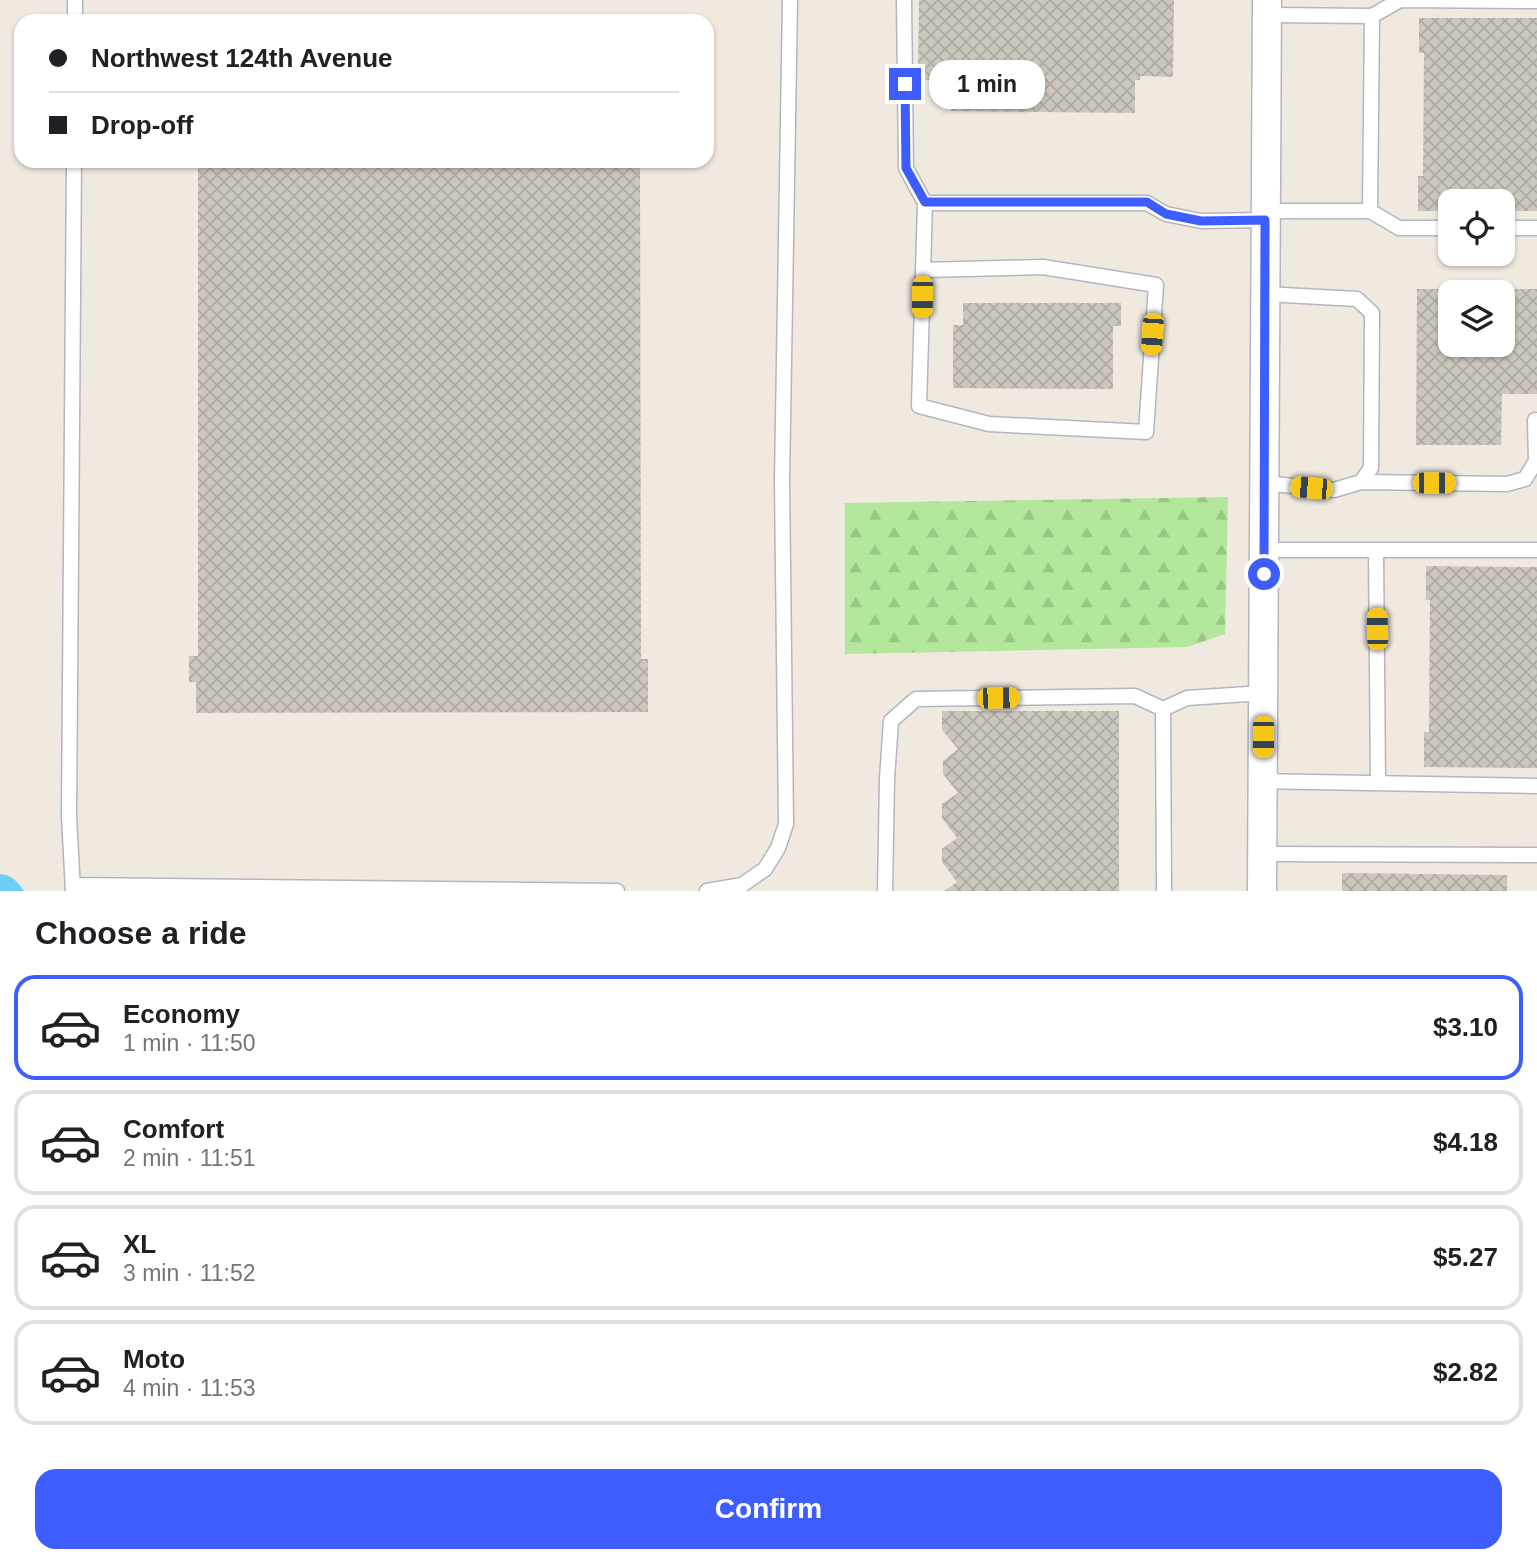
<!DOCTYPE html>
<html lang="en">
<head>
<meta charset="utf-8">
<style>
  :root { --surface:#fff; --page:#f2f2f2; --text:#202124; --muted:#757577; --line:#e0e0e0; --accent:#3d5dff }
  body { margin:0; font-family:Helvetica,sans-serif; background:var(--page); color:var(--text); height:100vh; display:flex; flex-direction:column; font-size:26px; white-space:nowrap }
  * { box-sizing:border-box; margin:0 }
  p { font-size:23px; color:var(--muted) }
  .icon { flex:none; width:38px; height:38px; fill:none; stroke:currentColor; stroke-width:2; stroke-linecap:round; stroke-linejoin:round }
  .map { position:relative; height:891px; overflow:hidden }
  .details { display:flex; flex-direction:column; background:var(--surface); flex:1 }
  .details>* { flex:none }
  .top-card { position:absolute; left:14px; top:14px; width:700px; height:154px; border-radius:21px; box-shadow:0 2px 5px #0004; display:grid; align-content:center; height:154px; padding:0 35px; background:var(--surface) }
  .controls { position:absolute; left:1438px; top:189px; display:grid; gap:14px }
  .controls a { display:grid; place-items:center; width:77px; height:77px; border-radius:14px; background:var(--surface); box-shadow:0 2px 5px #0004; font-size:35px }
  .end { position:absolute; width:32px; height:32px; margin:-16px; border:9px solid #3d5dff; background:#fff; box-shadow:0 0 0 4px #fff }
  .from { border-radius:50% }
  .bubble { position:absolute; height:49px; border-radius:21px; background:var(--surface); box-shadow:0 2px 5px #0004; font-size:23px; font-weight:700; line-height:49px; text-align:center }
  .car { position:absolute; width:21px; height:42px; margin:-21px -10px; border-radius:9px; box-shadow:0 0 5px 2px #0007; background:linear-gradient(#f5c518 24%,#345 0 40%,#f5c518 0 76%,#345 0 86%,#f5c518 0) }
  .top-card b { display:flex; align-items:center; gap:24px; height:66px; font-size:26px }
  .top-card b+b { border-top:2px solid var(--line) }
  .top-card i { width:18px; height:18px; background:var(--text) }
  ul { padding:0; list-style:none }
  li { display:flex; align-items:center; gap:21px; height:105px; margin:0 14px 10px; padding:0 21px; border:4px solid var(--line); border-radius:21px }
  li div { flex:1 }
  li b { display:block; font-size:26px }
  li em { font-style:normal; font-weight:700 }
  li.selected { border-color:var(--accent) }
  li>.icon { width:63px; height:63px; stroke-width:1.5 }
  h2 { padding:0 35px; font-size:32px; line-height:84px }
  .cta { display:flex; gap:14px; margin-top:auto; padding:14px 35px }
  .cta a { flex:1; height:80px; border-radius:21px; background:var(--accent); color:#fff; font-size:28px; font-weight:700; line-height:80px; text-align:center }
  .map>svg:first-child { display:block }
  .forest { fill:url(#forest-firs) }
  .water { fill:#70cef4 }
  .building { fill:url(#building-cross-hatch) }
  .lines { fill:none; stroke-linecap:round; stroke-linejoin:round }
  .service-casing { stroke:#b3b6c1; stroke-width:17 }
  .minor-casing { stroke:#b3b6c1; stroke-width:31 }
  .service { stroke:#fff; stroke-width:14 }
  .minor { stroke:#fff; stroke-width:28 }
  .route { stroke:#3d5dff; stroke-width:9 }
</style>
</head>
<body>
<div class="map">
<svg width="1537" height="891" viewBox="0 0 1537 891">
  <defs>
    <pattern id="forest-firs" width="22" height="20" patternUnits="userSpaceOnUse" patternTransform="scale(1.75)"><rect width="22" height="20" fill="#b3e79b"/><path d="M5 1l3.5 6h-7zM16 11l3.5 6h-7z" fill="#9ac686"/></pattern>
    <pattern id="building-cross-hatch" width="8" height="8" patternUnits="userSpaceOnUse" patternTransform="scale(1.75)"><rect width="8" height="8" fill="#cbc7be"/><path d="M0 0l8 8M0 8l8-8" fill="none" stroke="#afaba4"/></pattern>
  </defs>
  <rect width="100%" height="100%" fill="#efe9e0"/>
  <!-- forest -->
  <path class="forest" d="M1228 497 1225 634 1187 647 845 654V503Z"/>
  <!-- water -->
  <path class="water" d="M0 874C12 875 18 882 24 891H0Z"/>
  <!-- building -->
  <path class="building" d="M919 0H1174L1173 77 1140 76V80H1135V113L951 111 952 80H918Z
    M1419 18H1537V211H1503V201H1451V211H1418V176H1423L1424 53H1419Z
    M198 161H640L641 659H648V712L196 713V682H189V656H198Z
    M1417 289H1468V292H1451V345H1503V292H1474V289H1537V394H1502L1501 445H1416Z
    M963 303H1121V326H1113V389L953 388V325H963Z
    M1426 566 1537 567V768L1424 767V732H1429L1430 600H1426Z
    M942 711H1119V891H944L957 882 942 862V849L957 838 942 818V804L958 793 943 774V761L958 749 942 730Z
    M1342 873 1507 875V891H1342Z"/>
  <g class="lines">
    <!-- service casing -->
    <g class="service-casing">
      <path id="service" d="M904 0 906 168 925 203 919 406 989 424 1146 432 1156 285 1043 267 923 270
        M1372 16 1400 0 1537 1
        M75 21V0
        M925 203H1147L1166 214 1201 221 1265 220
        M1265 211H1370L1372 16 1267 15
        M1370 211 1399 228H1451
        M1503 228H1537
        M1361 482 1507 484 1525 479 1536 461 1535 420
        M1264 483 1334 490 1361 482 1371 468 1372 313 1357 299 1265 294
        M1264 550H1537
        M1376 551 1378 783
        M1263 781 1537 786
        M1263 854 1537 855
        M73 885 617 891
        M73 891 69 816 74 161
        M707 891 742 885 765 869 778 848 786 824 782 481 790 0
        M885 891 887 779 891 721 916 699 1135 696 1163 709
        M1164 891 1163 709 1187 698 1263 693"/>
    </g>
    <!-- minor casing -->
    <g class="minor-casing">
      <path id="minor" d="M1262 891 1267 0"/>
    </g>
    <!-- service -->
    <use href="#service" class="service"/>
    <!-- minor -->
    <use href="#minor" class="minor"/>
  </g>
  <g class="lines">
    <!-- route -->
    <path class="route" d="M905 84 906 168 925 202H1147L1166 214 1201 221 1265 220 1264 574"/>
  </g>
</svg>
<div class="controls">
<a><svg class="icon" aria-label="locate" viewBox="0 0 24 24"><circle cx="12" cy="12" r="6"/><path d="M12 2v4M12 18v4M2 12h4M18 12h4"/></svg></a>
<a><svg class="icon" aria-label="layers" viewBox="0 0 24 24"><path d="M12 4l9 5-9 5-9-5zM3 14l9 5 9-5"/></svg></a>
</div>
<i class="end from" style="left:1264px;top:574px"></i>
<i class="end" style="left:905px;top:84px"></i>
<div class="bubble" style="left:929px;top:60px;width:116px">1 min</div>
<i class="car" style="left:922px;top:297px;rotate:181deg"></i>
<i class="car" style="left:1152px;top:334px;rotate:184deg"></i>
<i class="car" style="left:1434px;top:483px;rotate:90deg"></i>
<i class="car" style="left:1311px;top:488px;rotate:275deg"></i>
<i class="car" style="left:1377px;top:629px;rotate:359deg"></i>
<i class="car" style="left:998px;top:698px;rotate:89deg"></i>
<i class="car" style="left:1263px;top:737px;rotate:180deg"></i>
<div class="top-card">
<b><i class="from"></i>Northwest 124th Avenue</b>
<b><i></i>Drop-off</b>
</div>
</div>
<section class="details">
<h2>Choose a ride</h2>
<ul>
<li class="selected"><svg class="icon" aria-label="car" viewBox="0 0 24 24"><path d="M5 17H2v-5l4-1 3-4h7l3 4 3 1v5h-3M9 17h6M6 11h13"/><circle cx="7" cy="17" r="2"/><circle cx="17" cy="17" r="2"/></svg><div><b>Economy</b><p>1 min · 11:50</p></div><em>$3.10</em></li>
<li><svg class="icon" aria-label="car" viewBox="0 0 24 24"><path d="M5 17H2v-5l4-1 3-4h7l3 4 3 1v5h-3M9 17h6M6 11h13"/><circle cx="7" cy="17" r="2"/><circle cx="17" cy="17" r="2"/></svg><div><b>Comfort</b><p>2 min · 11:51</p></div><em>$4.18</em></li>
<li><svg class="icon" aria-label="car" viewBox="0 0 24 24"><path d="M5 17H2v-5l4-1 3-4h7l3 4 3 1v5h-3M9 17h6M6 11h13"/><circle cx="7" cy="17" r="2"/><circle cx="17" cy="17" r="2"/></svg><div><b>XL</b><p>3 min · 11:52</p></div><em>$5.27</em></li>
<li><svg class="icon" aria-label="car" viewBox="0 0 24 24"><path d="M5 17H2v-5l4-1 3-4h7l3 4 3 1v5h-3M9 17h6M6 11h13"/><circle cx="7" cy="17" r="2"/><circle cx="17" cy="17" r="2"/></svg><div><b>Moto</b><p>4 min · 11:53</p></div><em>$2.82</em></li>
</ul>
<div class="cta"><a>Confirm</a></div>
</section>
</body>
</html>
